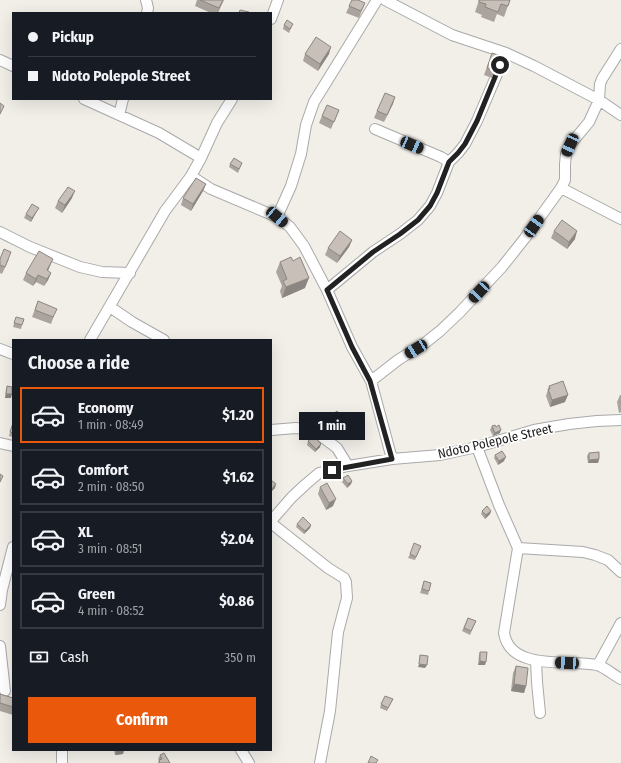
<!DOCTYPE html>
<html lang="en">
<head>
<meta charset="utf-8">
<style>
  :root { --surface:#171b24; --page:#242831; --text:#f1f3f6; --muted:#9ea1a6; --line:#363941; --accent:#ea580c }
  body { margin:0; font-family:"Fira Sans Condensed",sans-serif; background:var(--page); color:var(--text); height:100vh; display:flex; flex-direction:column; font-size:15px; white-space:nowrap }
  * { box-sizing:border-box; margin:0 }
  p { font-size:13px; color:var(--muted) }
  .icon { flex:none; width:22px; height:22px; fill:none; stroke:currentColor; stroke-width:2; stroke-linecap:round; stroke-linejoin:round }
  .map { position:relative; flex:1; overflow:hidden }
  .sheet { position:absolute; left:12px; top:339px; width:260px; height:412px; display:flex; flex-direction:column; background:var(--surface); border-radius:0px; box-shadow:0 4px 16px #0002 }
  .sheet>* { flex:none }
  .top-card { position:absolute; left:12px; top:12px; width:260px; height:88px; border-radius:0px; box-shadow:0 4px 16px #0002; display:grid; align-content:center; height:88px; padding:0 16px; background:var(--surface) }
  .end { position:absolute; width:18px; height:18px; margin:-9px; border:5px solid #222; background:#fff; box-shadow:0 0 0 2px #fff }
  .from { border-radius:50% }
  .bubble { position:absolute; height:28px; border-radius:0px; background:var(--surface); box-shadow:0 4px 16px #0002; font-size:13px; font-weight:700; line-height:28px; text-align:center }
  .car { position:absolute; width:12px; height:24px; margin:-12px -6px; border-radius:5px; box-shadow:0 0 3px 1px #0007; background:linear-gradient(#222 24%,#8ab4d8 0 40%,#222 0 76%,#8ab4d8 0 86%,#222 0) }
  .top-card b { display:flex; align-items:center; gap:14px; height:38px; font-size:15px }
  .top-card b+b { border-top:1px solid var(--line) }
  .top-card i { width:10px; height:10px; background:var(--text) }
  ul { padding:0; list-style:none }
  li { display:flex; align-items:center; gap:12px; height:56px; margin:0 8px 6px; padding:0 8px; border:2px solid var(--line); border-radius:0px }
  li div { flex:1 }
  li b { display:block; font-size:15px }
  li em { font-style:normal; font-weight:700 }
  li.selected { border-color:var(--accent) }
  li>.icon { width:36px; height:36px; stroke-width:1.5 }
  h2 { padding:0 16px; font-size:18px; line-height:48px }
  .pay { display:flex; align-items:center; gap:10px; height:44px; padding:0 16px; font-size:15px }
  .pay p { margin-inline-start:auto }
  .action { display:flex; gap:8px; margin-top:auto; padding:8px 16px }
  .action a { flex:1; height:46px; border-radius:0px; background:var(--accent); color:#fff; font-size:16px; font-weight:700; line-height:46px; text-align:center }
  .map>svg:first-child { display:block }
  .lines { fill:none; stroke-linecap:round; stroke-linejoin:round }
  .minor-casing { stroke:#a9a9a9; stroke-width:12 }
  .minor { stroke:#fff; stroke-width:10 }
  .wall { fill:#aba49e }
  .shaded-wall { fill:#8b8681 }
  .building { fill:#c7bfb8; stroke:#8b8681 }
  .route { stroke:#222; stroke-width:5 }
  .labels { text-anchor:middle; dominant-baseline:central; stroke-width:3.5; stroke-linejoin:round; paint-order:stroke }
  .street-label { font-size:13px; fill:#222; stroke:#fff }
</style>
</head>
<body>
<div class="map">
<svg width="621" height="763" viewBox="0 0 621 763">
  <rect width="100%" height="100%" fill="#f2efe9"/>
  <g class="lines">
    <!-- minor casing -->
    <g class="minor-casing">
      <path id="minor" d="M146 0 148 8 147 13
        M385 0 452 35 506 53 534 66 599 100 621 115
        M271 19 278 0
        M0 60 13 66
        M84 99 159 133 201 158
        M119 115 123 99
        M375 129 441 157 449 162
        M191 176 211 189 277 217 290 227 304 246 327 290 352 347 371 381 392 459
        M561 188 621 219
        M277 217 291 186 301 154 306 125 314 102 377 0
        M0 232 30 247 80 267 102 272 130 273
        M327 290 373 252 400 234 418 220 430 206 437 193 449 162 458 153 465 144 477 121 506 53
        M110 307 132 322 164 340
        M90 340 165 211 191 176 201 158 217 123 232 99
        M0 349 13 354
        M371 381 398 360 425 343 440 331 460 312 502 267 525 238 561 188 565 180V164L566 154 570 145 574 140 589 122 599 100 600 84 602 79 621 49
        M271 430 296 428 304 429 321 436 337 448 348 466
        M0 443 13 446
        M477 447 499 505 518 548 504 633C510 672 570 659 597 665 603 666 615 676 621 679
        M271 521 292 497 306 484 319 473 348 466 392 459 440 455 477 447 534 430 569 424 597 421 621 420
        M271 523 328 568 344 578 346 582 347 598 338 632 330 711 320 763
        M518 548 583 552 595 555 608 560 621 572
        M0 605 2 590 13 547
        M0 646 5 691
        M536 661 537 682 540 713
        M598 665 621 623
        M62 750V763
        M241 750 249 763"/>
    </g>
    <!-- minor -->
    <use href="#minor" class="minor"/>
  </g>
  <!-- wall -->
  <path class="wall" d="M197 0H224L218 13H211L195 6Z
    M352 0 365 3 359 18 346 13Z
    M479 0H510L504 17 497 14 494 22 481 17 482 15 475 12Z
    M293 24 289 33 283 29 284 25Z
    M492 53 501 56 492 78 484 75Z
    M305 54H329L318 71 303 61Z
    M395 97 384 122 374 118 377 111Z
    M339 110 331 129 319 123 322 116Z
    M242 163 238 173 229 167 230 164Z
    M206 184 203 191 191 211 181 205 183 198Z
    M72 198 62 213 55 208 58 201Z
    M37 211 31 222 24 218 26 214Z
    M554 231 575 239 567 249 551 238Z
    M352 240 349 247 337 263 325 255 328 248Z
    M0 259H9L2 274 0 273Z
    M280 262 305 288 282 298 280 291 282 286 276 272Z
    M50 266 48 271 51 273 48 280 44 286 36 282 33 286 23 280 26 273Z
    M38 301 54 316 51 324 32 317Z
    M16 317 22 325 21 329 13 327Z
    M7 386 11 398H5L6 390Z
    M549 386 565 402 550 407 546 396Z
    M620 395H621V412L619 413 617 402Z
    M341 416 339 423 337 425 335 429 327 436 321 429 323 422Z
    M13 422V437L9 436Z
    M492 426 500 433 493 436 490 430Z
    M308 441 320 447 315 452 307 445Z
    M589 453 599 459 598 463H588L587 456Z
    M495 455 504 461 498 465 494 458Z
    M343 478 352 481 351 484 347 488 342 482Z
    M320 487 333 506 326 510 318 494Z
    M482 511H491L490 514 485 519 481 514Z
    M297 524 311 525 310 528 304 534 296 527Z
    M421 546 415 560 408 558 410 554Z
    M424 581 431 583 428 595 420 593Z
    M468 618 476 621 470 635 462 631Z
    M480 652 485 665H478L479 655Z
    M516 666 526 686 524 693 511 691 513 673Z
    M0 694 13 698V715L0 711Z
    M393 699 387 711 380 708 381 704Z
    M114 750H124L123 754 115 755Z
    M160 755 170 763H158L159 760 158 759Z"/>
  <!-- shaded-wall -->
  <path class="shaded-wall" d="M331 47 329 54 318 71 320 64Z
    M395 97 393 104 384 122 387 115Z
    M206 184 203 191 191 211 193 204Z
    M75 191 72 198 62 213 65 205Z
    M39 208 37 211 31 222 32 218Z
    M577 231 575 239 567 249 569 242Z
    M352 240 349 247 337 263 340 256Z
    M53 259 50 266 44 278 47 270Z
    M51 273 48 280 44 286 47 279Z
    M38 275 36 282 33 286 36 279Z
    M309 278 305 288 282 298 286 287Z
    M6 394H12L11 398H5Z
    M568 395 565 402 550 407 552 400Z
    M341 416 339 423 337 425 335 429 327 436 329 429 336 420Z
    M501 430 500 433 493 436 495 433Z
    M321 444 320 447 315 452 316 449Z
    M506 457 504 461 498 465 499 461Z
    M599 459 598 463H588L589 460Z
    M352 481 351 484 347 488 348 484Z
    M276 484 275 488 271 492V490Z
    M336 499 333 506 326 510 329 503Z
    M491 511 490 514 485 519 486 515Z
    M311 525 310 528 304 534 305 531Z
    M480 661 486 662 485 665H478Z
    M419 664 427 665 425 668 418 667Z
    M514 684 526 686 524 693 511 691Z
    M124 750 123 754 115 755 116 751Z"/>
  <!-- building -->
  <path class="building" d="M200 0H223L219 8Z
    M352 0H358L365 3 361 11 349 6Z
    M479 0H510L508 6 501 4 498 12 485 7 486 4 479 2Z
    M240 10 249 12V13H239Z
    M287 20 293 24 290 29 284 25Z
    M316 37 331 47 320 64 305 54Z
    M492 53 501 56 495 71 487 68Z
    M385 93 395 97 387 115 377 111Z
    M0 103 4 106 0 114Z
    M327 105 339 110 334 122 322 116Z
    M234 158 242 163 239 169 230 164Z
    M196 178 206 184 193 204 183 198Z
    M68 187 75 191 65 205 58 201Z
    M32 204 39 208 32 218 26 214Z
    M562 220 577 231 569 242 554 231Z
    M340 231 352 240 340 256 328 248Z
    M4 249 11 252 5 267 0 265V259Z
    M39 251 53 259 47 270 51 273 47 279 38 275 36 279 26 273Z
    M291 257 293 261 300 257 309 278 286 287 283 281 287 279 280 262Z
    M38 301 57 309 53 317 35 310Z
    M16 317 24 319 22 325 14 323Z
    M563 381 568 395 552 400 548 389H550L549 386Z
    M7 386 12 387V394H6Z
    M337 411 341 416 336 420 338 422 329 429 323 422Z
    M13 423V433L10 432Z
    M495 425 496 427 499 425 501 430 495 433 492 426Z
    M314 436 321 444 316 449 308 441Z
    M502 451 506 457 499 461 495 455Z
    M599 452V459L589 460V453Z
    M0 474 3 476 0 482Z
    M348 475 352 481 348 484 343 478Z
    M271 480 276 484 271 490Z
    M327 483 336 499 329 503 320 487Z
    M487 506 491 511 486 515 482 511Z
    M303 517 311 525 305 531 297 524Z
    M414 543 421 546 416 557 410 554Z
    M424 581 431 583 429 591 422 589Z
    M468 618 476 621 471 631 464 628Z
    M480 652H487L486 662 480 661Z
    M420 655 428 656 427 665 419 664Z
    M516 666 528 668 526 686 514 684Z
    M0 694 13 698V707L0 703Z
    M385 696 393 699 388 708 381 704Z
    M116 750H124L116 751Z
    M164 753 170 763H160L159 760 162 759 160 755Z
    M371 756 378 760 376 763H368Z"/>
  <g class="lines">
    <!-- route -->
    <path class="route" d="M332 470 392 459 370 381 352 347 327 290 373 252 400 234 418 220 430 206 437 193 449 162 458 153 465 144 477 121 500 65"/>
  </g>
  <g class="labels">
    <!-- street labels -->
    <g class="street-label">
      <text transform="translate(495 441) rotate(-13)">Ndoto Polepole Street</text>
    </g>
  </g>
</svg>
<i class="end from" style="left:500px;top:65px"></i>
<i class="end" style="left:332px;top:470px"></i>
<div class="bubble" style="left:299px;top:412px;width:66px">1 min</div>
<i class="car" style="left:412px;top:145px;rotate:113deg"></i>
<i class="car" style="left:570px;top:145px;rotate:204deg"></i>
<i class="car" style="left:277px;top:217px;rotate:130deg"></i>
<i class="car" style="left:534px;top:226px;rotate:35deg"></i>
<i class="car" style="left:479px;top:292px;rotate:223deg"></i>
<i class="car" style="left:416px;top:349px;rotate:239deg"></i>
<i class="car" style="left:567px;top:663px;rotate:273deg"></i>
<div class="top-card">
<b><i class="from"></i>Pickup</b>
<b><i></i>Ndoto Polepole Street</b>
</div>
<section class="sheet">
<h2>Choose a ride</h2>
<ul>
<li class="selected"><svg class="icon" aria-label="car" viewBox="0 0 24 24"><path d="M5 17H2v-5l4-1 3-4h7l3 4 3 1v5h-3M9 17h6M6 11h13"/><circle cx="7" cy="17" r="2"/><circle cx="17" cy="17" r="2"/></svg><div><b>Economy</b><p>1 min · 08:49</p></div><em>$1.20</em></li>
<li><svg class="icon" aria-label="car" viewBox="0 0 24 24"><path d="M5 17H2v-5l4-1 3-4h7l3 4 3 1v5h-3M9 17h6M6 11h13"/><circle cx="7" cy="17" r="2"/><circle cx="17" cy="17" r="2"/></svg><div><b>Comfort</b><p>2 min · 08:50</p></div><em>$1.62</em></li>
<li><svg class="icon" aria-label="car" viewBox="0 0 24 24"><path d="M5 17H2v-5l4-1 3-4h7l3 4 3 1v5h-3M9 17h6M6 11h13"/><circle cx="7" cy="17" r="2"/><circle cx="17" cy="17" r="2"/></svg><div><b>XL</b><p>3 min · 08:51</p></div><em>$2.04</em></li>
<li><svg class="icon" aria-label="car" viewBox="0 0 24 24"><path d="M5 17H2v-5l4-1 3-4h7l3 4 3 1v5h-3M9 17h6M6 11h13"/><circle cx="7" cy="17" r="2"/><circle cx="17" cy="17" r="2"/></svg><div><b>Green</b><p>4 min · 08:52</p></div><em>$0.86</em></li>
</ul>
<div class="pay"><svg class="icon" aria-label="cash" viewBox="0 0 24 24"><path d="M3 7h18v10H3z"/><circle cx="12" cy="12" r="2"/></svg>Cash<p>350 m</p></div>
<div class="action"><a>Confirm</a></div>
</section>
</div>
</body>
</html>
